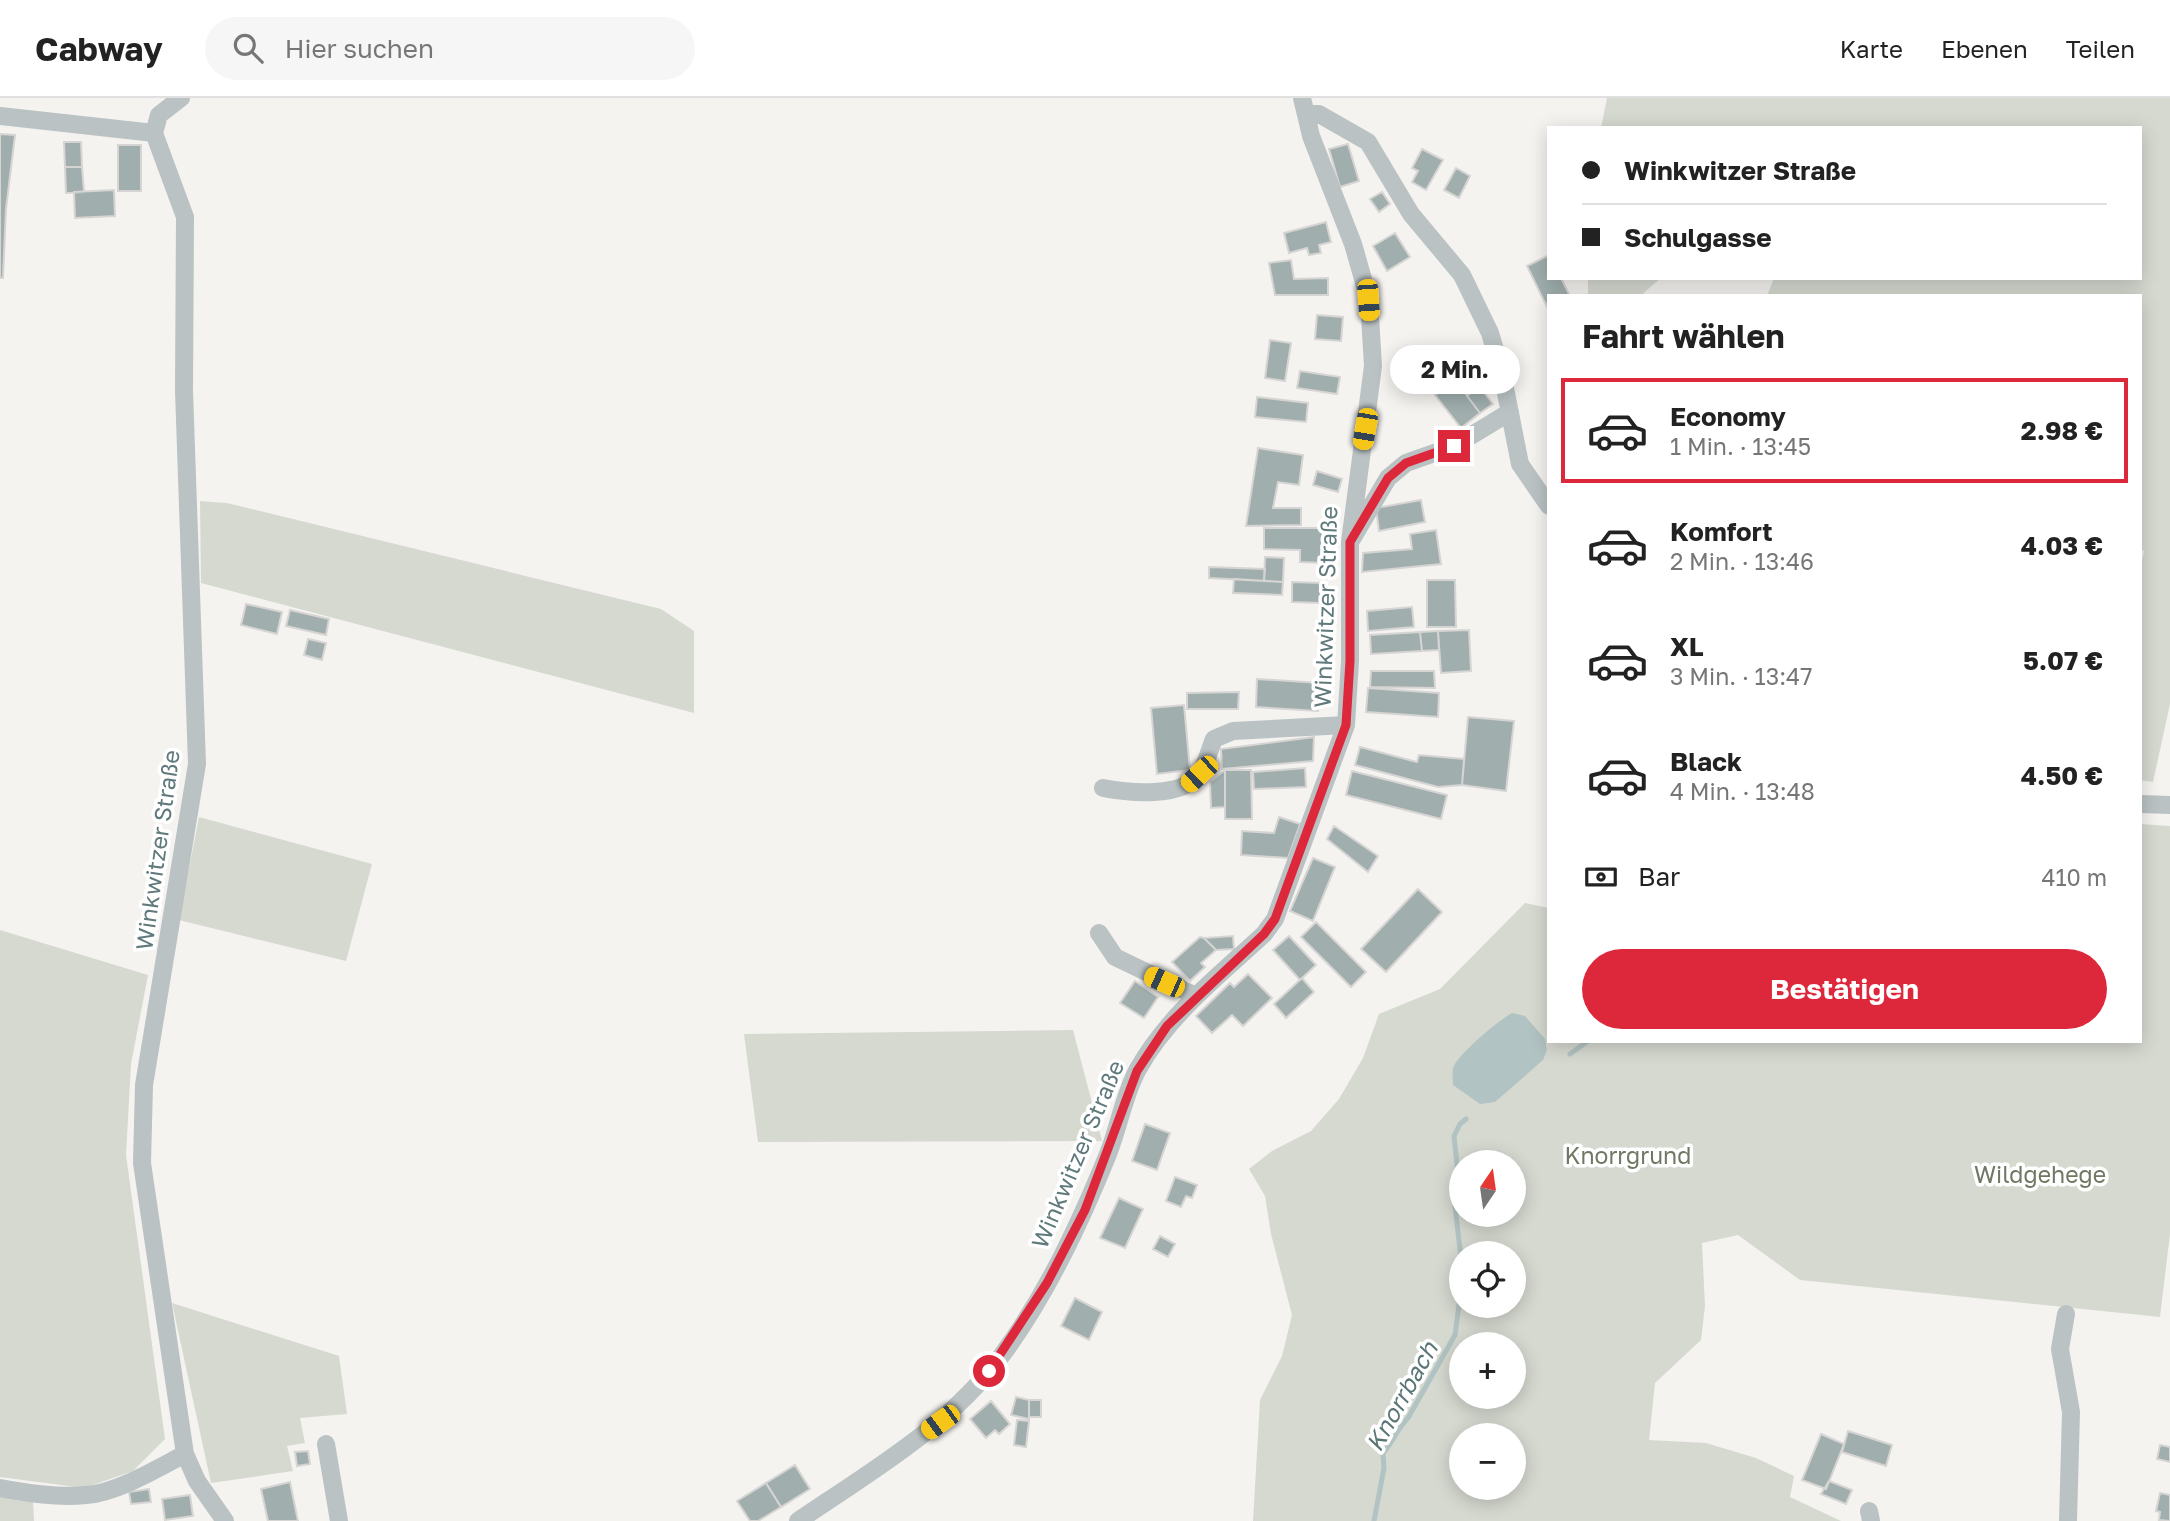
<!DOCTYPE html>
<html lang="de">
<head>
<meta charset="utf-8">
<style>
  :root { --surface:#fff; --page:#f6f6f6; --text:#222; --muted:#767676; --line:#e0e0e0; --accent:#dd273b }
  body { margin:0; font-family:"Golos Text",sans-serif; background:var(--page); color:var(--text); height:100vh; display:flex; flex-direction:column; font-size:26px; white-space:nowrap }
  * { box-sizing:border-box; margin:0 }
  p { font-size:23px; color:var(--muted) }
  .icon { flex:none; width:38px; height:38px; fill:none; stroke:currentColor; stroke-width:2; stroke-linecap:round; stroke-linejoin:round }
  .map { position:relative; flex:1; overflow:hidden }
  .drawer { position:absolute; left:1547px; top:196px; width:595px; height:749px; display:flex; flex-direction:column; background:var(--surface); border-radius:0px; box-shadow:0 4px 18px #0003 }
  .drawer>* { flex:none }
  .hud { position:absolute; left:1547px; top:28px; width:595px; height:154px; border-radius:0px; box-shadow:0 4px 18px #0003; display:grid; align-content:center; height:154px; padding:0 35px; background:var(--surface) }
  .needle { width:46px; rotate:13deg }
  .controls { position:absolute; left:1449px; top:1052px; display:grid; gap:14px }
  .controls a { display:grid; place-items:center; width:77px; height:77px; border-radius:50%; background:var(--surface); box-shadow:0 4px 18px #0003; font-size:35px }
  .end { position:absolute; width:32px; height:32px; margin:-16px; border:9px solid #dd273b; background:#fff; box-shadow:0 0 0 4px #fff }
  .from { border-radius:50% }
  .bubble { position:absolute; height:49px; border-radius:24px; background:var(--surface); box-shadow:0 4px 18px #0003; font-size:23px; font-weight:700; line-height:49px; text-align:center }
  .car { position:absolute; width:21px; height:42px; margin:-21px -10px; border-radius:9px; box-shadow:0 0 5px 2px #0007; background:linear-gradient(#f5c518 24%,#345 0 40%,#f5c518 0 76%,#345 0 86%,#f5c518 0) }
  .hud b { display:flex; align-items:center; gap:24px; height:66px; font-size:26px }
  .hud b+b { border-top:2px solid var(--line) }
  .hud i { width:18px; height:18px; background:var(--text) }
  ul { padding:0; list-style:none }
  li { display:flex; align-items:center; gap:21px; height:105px; margin:0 14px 10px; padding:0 21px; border:4px solid transparent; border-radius:0px }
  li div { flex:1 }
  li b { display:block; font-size:26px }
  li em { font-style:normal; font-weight:700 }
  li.active { border-color:var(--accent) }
  li>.icon { width:63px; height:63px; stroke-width:1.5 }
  h2 { padding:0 35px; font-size:32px; line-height:84px }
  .pay { display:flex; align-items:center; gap:18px; height:77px; padding:0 35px; font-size:26px }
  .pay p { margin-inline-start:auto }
  .cta { display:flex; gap:14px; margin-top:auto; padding:14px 35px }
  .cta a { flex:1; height:80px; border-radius:42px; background:var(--accent); color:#fff; font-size:28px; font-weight:700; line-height:80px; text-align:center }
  header { display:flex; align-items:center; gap:42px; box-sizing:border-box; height:98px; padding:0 35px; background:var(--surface); border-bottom:2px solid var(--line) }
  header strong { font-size:33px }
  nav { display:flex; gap:38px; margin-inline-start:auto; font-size:24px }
  .search { width:490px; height:63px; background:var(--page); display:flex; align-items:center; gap:18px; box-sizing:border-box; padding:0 24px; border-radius:38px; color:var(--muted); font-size:26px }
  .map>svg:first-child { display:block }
  .green { fill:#d6d9d0; fill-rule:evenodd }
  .water { fill:#b1c3c2 }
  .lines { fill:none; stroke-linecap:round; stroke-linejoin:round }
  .stream { stroke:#b1c3c2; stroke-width:5 }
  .building { fill:#a0aeae; stroke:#d6d5d3; stroke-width:2 }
  .minor { stroke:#bac2c3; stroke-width:18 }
  .route { stroke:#dd273b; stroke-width:9 }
  .labels { text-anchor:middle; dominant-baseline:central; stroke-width:7; stroke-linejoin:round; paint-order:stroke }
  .street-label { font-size:23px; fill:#60797b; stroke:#fff }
  .park-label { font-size:23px; fill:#6e7863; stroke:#fff }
  .water-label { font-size:24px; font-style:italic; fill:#5a7776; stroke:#fff }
</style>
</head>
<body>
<header>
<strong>Cabway</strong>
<div class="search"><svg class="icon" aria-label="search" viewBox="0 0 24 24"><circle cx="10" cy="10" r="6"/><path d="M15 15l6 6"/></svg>Hier suchen</div>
<nav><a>Karte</a><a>Ebenen</a><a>Teilen</a></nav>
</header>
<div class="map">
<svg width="2170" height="1423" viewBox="0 0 2170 1423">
  <rect width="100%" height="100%" fill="#f4f3f0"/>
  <!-- green -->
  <path class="green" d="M1607 0H2170V606L2153 684 2140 682V472L2144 453 2140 451V198H1767L1774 180H2140V30H1601Z
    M1588 180H1661L1640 198H1588Z
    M200 403 227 405 661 511 694 533V615L201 485Z
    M199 719 372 766 346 863 179 822Z
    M2140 726 2170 728V1136L2160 1219 1800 1182 1738 1137 1702 1145 1705 1208 1701 1242 1655 1285 1649 1342 1706 1345 1756 1360 1794 1378 1790 1399 1841 1423H1253L1260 1302 1282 1258 1292 1217 1271 1136 1265 1098 1249 1071 1272 1053 1311 1033 1339 1001 1363 960 1379 916 1440 891 1525 805 1549 810V943H2140ZM1461 1064H1514V1116H1461ZM1461 1155H1514V1208H1461ZM1461 1246H1514V1298H1461ZM1461 1337H1514V1390H1461Z
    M0 832 148 877 131 966 126 1057 165 1341 133 1373 84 1390 0 1379Z
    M1073 932 1102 1043 758 1044 744 936Z
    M172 1205 339 1258 347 1316 300 1320 305 1345 287 1348 293 1373 211 1385Z
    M0 1398 33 1402 34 1423H0Z"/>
  <!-- water -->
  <path class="water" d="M1512 915 1525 918 1545 941 1547 952 1543 962 1495 1004 1480 1006 1453 987C1453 982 1452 975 1453 970 1458 956 1499 922 1512 915Z"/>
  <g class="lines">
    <!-- stream -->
    <path class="stream" d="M1570 956 1588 943
      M1461 1160 1455 1108 1458 1076 1454 1038 1460 1026 1466 1021
      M1374 1423 1384 1370 1383 1355C1393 1344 1397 1331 1408 1320L1455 1237 1461 1192"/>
  </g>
  <!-- building -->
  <path class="building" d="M0 36 15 37 6 111 3 180H0Z
    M64 44H81L82 69H65Z
    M1348 46 1359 83 1340 89 1329 51Z
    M118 47H141V93H118Z
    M1422 51 1443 62 1426 92 1412 84 1418 73 1412 70Z
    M65 69H82L84 94 66 95Z
    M1456 70 1470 78 1459 100 1444 92Z
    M114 92 115 118 75 120 74 94Z
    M1382 94 1390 106 1379 114 1370 101Z
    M1326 124 1331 144 1319 147 1321 155 1309 157 1307 150 1289 155 1284 135Z
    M1395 135 1410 159 1387 173 1373 148Z
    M1549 157V180H1561L1570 198H1549L1547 209 1527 168Z
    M1291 162 1294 181 1328 180V197H1275L1269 165Z
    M1317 217 1343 219 1341 243 1315 241Z
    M1270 242 1291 245 1285 283 1265 280Z
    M1300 273 1340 279 1337 296 1297 290Z
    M1455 282 1480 315 1461 330 1435 297Z
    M1479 288 1493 306 1480 315 1467 298Z
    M1257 299 1308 305 1306 324 1255 319Z
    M1258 350 1303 357 1299 387 1278 384 1273 410H1301V427L1246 428Z
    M1317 373 1342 381 1338 394 1313 387Z
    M1421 402 1425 424 1379 433 1376 410Z
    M1264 430H1324V465L1300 464V452L1264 451Z
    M1436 432 1441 466 1362 474 1363 455 1412 451 1410 436Z
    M1265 459 1284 460 1283 484 1264 483Z
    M1209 469 1265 471 1264 483 1209 480Z
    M1234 481 1283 484 1282 497 1233 495Z
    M1427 482H1455L1456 529H1427Z
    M1292 484 1322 485 1321 505 1292 504Z
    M246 506 282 514 277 536 241 527Z
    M1412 509 1414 529 1368 533 1367 513Z
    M290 512 329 521 326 537 286 528Z
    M1469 532 1471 573 1441 575 1438 533Z
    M1438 533 1439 552 1422 553 1420 534Z
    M1420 534 1422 553 1371 556 1370 537Z
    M308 541 326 545 322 562 304 557Z
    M1371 573H1434L1435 590 1370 589Z
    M1257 581 1320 585 1318 613 1256 609Z
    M1368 590 1439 595 1438 619 1366 614Z
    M1239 594 1238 611H1187V595Z
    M1184 607 1190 672 1157 676 1151 610Z
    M1468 619 1514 623 1506 693 1462 687Z
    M1314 639 1313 663 1222 671 1221 651Z
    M1360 649 1417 664 1419 657 1464 661 1462 687 1438 689 1355 667Z
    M1305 670 1306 689 1254 691 1253 674Z
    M1225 672H1251L1252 721H1225Z
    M1225 672V709L1211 710 1210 684Z
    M1352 673 1447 697 1441 721 1346 697Z
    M1279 719 1300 726 1288 760 1241 757 1242 733 1274 735Z
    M1334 728 1378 758 1368 774 1327 741Z
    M1313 760 1335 769 1313 823 1290 813Z
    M1418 791 1442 814 1386 874 1361 851Z
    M1316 824 1366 874 1351 889 1301 839Z
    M1233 838 1234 851 1216 852 1204 840Z
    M1289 838 1316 867 1300 882 1273 852Z
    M1200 839 1204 840 1216 852 1201 865 1205 869 1190 883 1172 864Z
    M1248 876 1272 900 1243 928 1232 917 1212 935 1196 918 1230 885 1234 889Z
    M1302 880 1314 894 1286 920 1274 906Z
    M1135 883 1158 899 1144 920 1120 905Z
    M1145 1026 1170 1035 1157 1072 1132 1063Z
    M1175 1079 1197 1087 1192 1100 1186 1098 1181 1109 1166 1103Z
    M1119 1100 1143 1111 1125 1150 1100 1140Z
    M1160 1138 1175 1146 1168 1159 1153 1151Z
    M1075 1200 1102 1214 1089 1242 1061 1228Z
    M1016 1299 1029 1302V1321L1011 1317Z
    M1029 1302H1041V1319H1029Z
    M991 1303 1010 1326 999 1336 995 1332 986 1340 970 1321Z
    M1017 1322 1029 1323 1026 1349 1014 1347Z
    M1848 1333 1892 1347 1886 1368 1842 1354Z
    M1821 1336 1844 1346 1826 1391 1802 1382Z
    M2160 1347 2170 1349V1364L2157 1361Z
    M308 1353 310 1366 297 1368 295 1354Z
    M795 1367 810 1391 781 1409 766 1385Z
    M1829 1383 1852 1392 1846 1406 1821 1396Z
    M290 1384 298 1423H268L261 1391Z
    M766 1385 781 1409 758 1423H750L737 1403Z
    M149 1391 151 1404 131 1406 129 1394Z
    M2160 1395 2170 1397V1423L2159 1422 2160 1414 2156 1413Z
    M190 1397 193 1418 165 1422 162 1401Z"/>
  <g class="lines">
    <!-- minor -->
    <path class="minor" d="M1306 16H1319L1368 44 1411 116 1462 177 1490 235 1502 275 1520 366 1549 408
      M0 18 154 35
      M154 35 185 119 184 293 197 666 144 987 142 1065 185 1356 197 1383 225 1423
      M154 35 159 17 181 0
      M1352 441 1388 380 1406 365 1454 348 1510 314
      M1103 690C1129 695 1181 700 1199 677 1206 667 1209 653 1214 641L1233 633 1346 627
      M2140 706 2170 707
      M1099 835 1115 859 1196 898
      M2066 1216 2060 1251 2071 1314 2068 1423
      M326 1346 339 1423
      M0 1390C27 1395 58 1400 86 1397 117 1395 158 1370 185 1356
      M1869 1413 1871 1423
      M798 1423C870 1374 950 1328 1002 1257 1047 1196 1080 1125 1108 1056 1119 1029 1124 996 1138 971 1169 916 1219 878 1264 836L1275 821 1346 627 1350 563V444L1373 268 1369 202 1353 146 1311 38 1302 0"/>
  </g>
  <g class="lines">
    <!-- route -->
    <path class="route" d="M989 1273 1047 1185 1085 1112 1137 973 1167 928 1264 836 1275 821 1346 627 1350 563V444L1388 380 1406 365 1454 348"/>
  </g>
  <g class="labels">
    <!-- street labels -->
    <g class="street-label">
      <text transform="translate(1325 509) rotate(-88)">Winkwitzer Straße</text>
      <text transform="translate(157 752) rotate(-82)">Winkwitzer Straße</text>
      <text transform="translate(1077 1056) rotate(-67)">Winkwitzer Straße</text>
    </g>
    <!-- park labels -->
    <g class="park-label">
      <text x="1628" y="1057">Knorrgrund</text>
      <text x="2040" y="1076">Wildgehege</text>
    </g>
    <!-- water labels -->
    <g class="water-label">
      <text transform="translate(1401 1298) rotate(-61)">Knorrbach</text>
    </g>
  </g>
</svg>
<div class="controls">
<a><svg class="needle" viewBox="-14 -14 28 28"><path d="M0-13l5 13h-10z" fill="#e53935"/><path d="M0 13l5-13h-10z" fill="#767676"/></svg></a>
<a><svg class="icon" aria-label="locate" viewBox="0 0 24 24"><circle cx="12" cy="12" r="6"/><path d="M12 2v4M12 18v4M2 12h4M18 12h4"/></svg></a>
<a>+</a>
<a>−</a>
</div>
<i class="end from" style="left:989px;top:1273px"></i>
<i class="end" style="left:1454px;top:348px"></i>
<div class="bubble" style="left:1390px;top:247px;width:130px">2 Min.</div>
<i class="car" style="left:1368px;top:202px;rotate:176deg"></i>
<i class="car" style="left:1365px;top:331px;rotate:190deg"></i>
<i class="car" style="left:1199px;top:676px;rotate:227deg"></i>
<i class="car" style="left:1164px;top:884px;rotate:294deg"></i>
<i class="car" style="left:940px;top:1324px;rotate:234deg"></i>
<div class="hud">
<b><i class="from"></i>Winkwitzer Straße</b>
<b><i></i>Schulgasse</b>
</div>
<section class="drawer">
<h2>Fahrt wählen</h2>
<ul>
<li class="active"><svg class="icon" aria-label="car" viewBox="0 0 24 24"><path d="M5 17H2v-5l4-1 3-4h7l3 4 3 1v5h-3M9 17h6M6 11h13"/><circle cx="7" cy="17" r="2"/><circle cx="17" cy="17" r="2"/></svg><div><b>Economy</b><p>1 Min. · 13:45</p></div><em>2.98 €</em></li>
<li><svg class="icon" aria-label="car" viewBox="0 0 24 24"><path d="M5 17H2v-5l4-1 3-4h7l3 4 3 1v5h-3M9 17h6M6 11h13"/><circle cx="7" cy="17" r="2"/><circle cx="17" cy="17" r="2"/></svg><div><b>Komfort</b><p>2 Min. · 13:46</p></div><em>4.03 €</em></li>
<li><svg class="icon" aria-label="car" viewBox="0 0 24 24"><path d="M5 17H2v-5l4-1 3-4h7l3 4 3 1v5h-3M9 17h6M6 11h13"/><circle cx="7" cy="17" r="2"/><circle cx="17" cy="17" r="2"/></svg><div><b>XL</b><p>3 Min. · 13:47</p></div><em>5.07 €</em></li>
<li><svg class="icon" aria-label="car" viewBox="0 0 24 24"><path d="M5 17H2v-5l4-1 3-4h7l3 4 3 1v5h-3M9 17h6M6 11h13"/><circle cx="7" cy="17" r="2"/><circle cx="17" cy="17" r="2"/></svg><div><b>Black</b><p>4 Min. · 13:48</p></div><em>4.50 €</em></li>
</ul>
<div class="pay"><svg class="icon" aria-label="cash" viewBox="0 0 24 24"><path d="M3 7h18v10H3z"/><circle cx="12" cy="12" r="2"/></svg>Bar<p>410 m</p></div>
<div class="cta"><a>Bestätigen</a></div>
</section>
</div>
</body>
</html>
